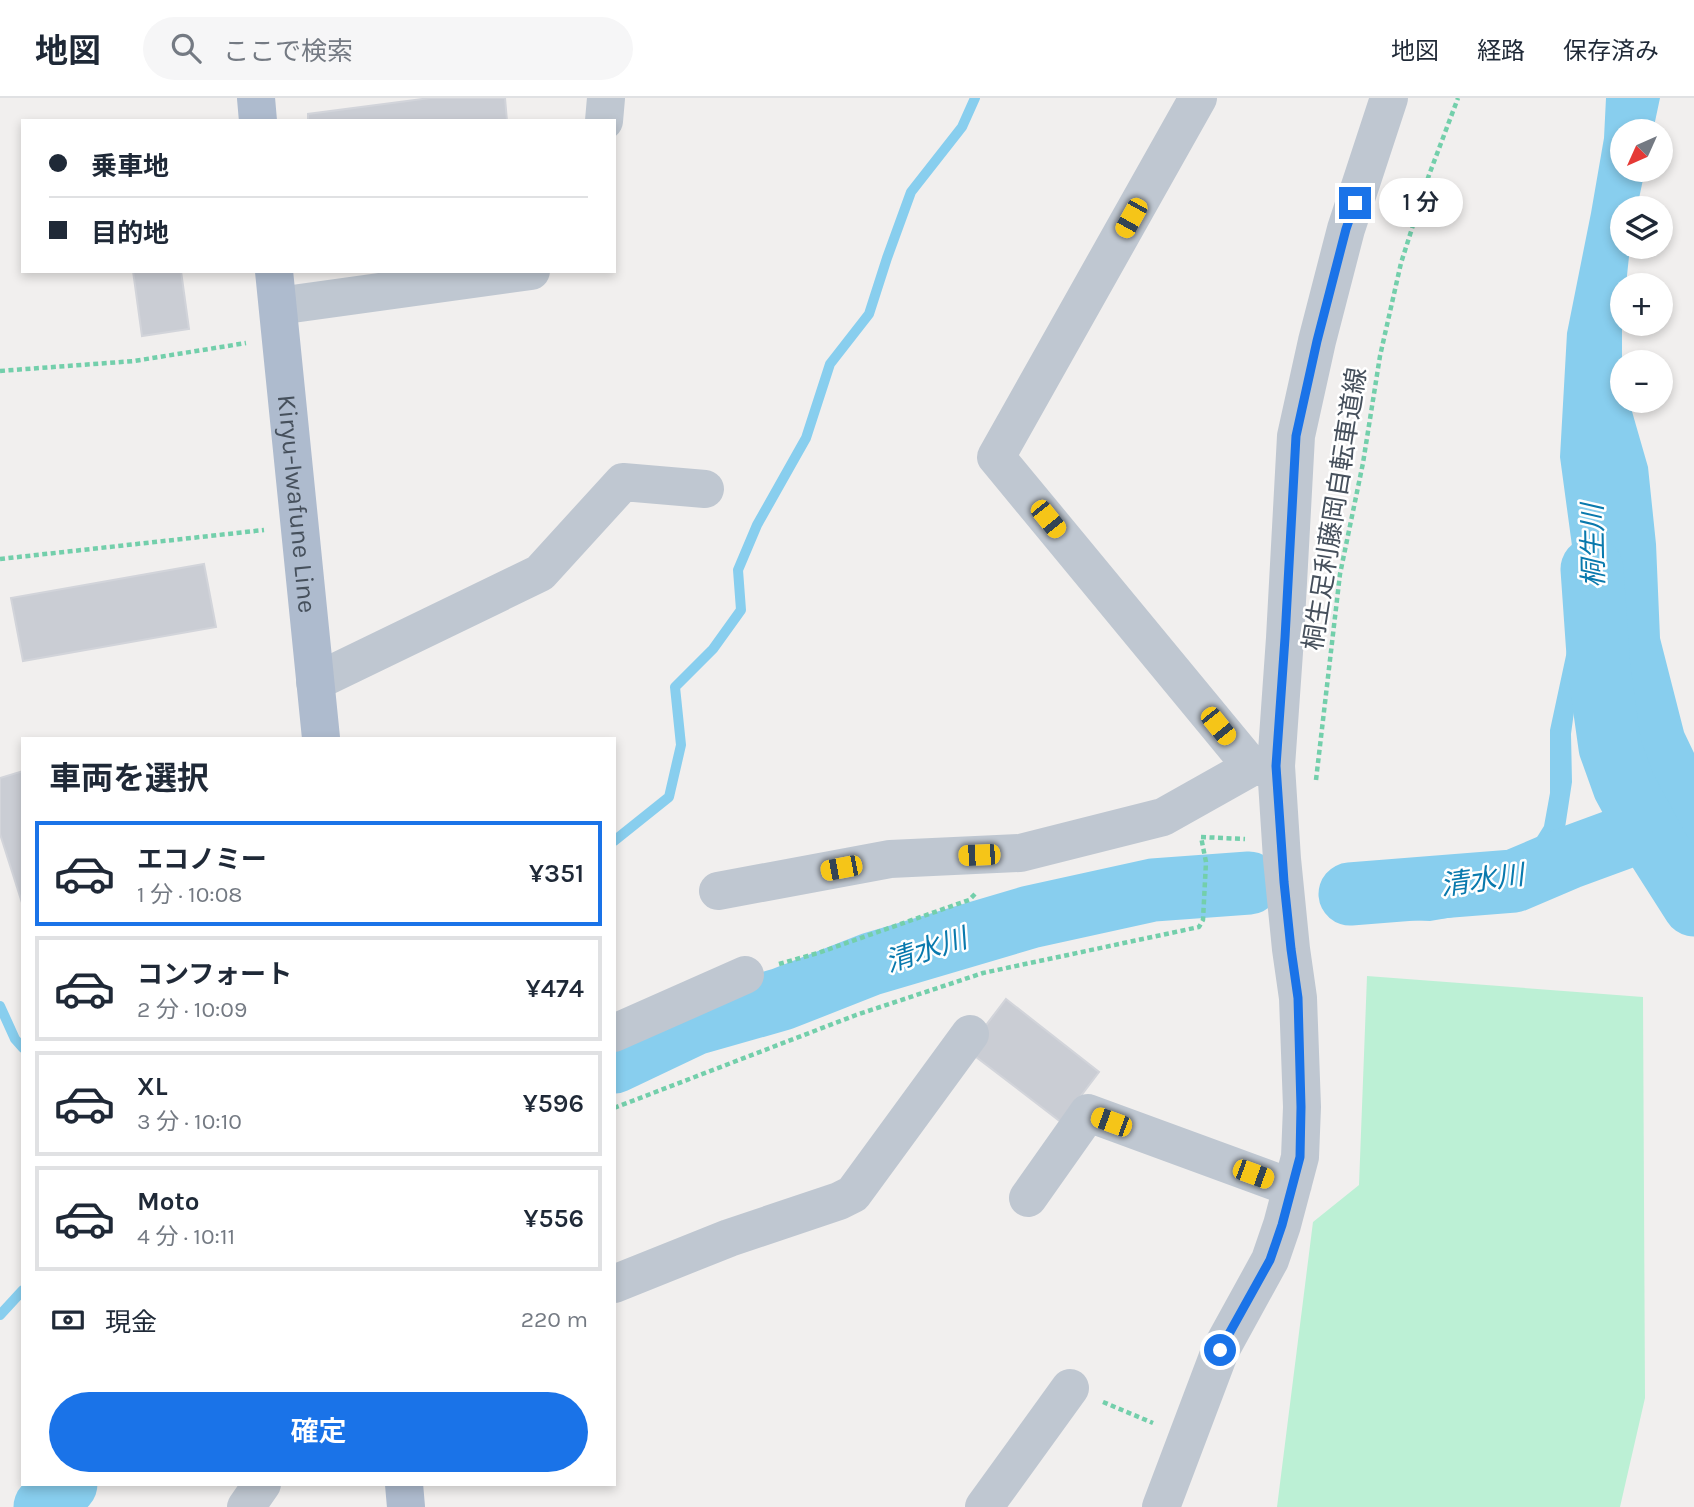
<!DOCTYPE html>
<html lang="ja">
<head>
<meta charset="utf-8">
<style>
  :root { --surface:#fff; --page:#f6f6f7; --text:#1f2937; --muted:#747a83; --line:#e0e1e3; --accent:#1a73e8 }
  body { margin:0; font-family:Karla,"Noto Sans JP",sans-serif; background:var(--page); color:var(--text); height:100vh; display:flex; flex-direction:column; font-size:26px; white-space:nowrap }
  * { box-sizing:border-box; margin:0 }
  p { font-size:23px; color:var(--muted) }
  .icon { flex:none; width:38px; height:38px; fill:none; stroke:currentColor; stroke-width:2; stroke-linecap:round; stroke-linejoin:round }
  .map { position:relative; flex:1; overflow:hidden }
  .side { position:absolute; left:21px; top:639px; width:595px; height:749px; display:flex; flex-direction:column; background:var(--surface); border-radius:0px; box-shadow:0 4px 10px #0003 }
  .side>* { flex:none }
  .top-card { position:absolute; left:21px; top:21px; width:595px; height:154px; border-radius:0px; box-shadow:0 4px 10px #0003; display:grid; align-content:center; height:154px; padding:0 28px; background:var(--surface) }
  .needle { width:46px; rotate:225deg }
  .controls { position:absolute; left:1610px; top:21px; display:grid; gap:14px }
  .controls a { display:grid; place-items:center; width:63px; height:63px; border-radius:50%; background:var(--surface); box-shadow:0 4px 10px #0003; font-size:35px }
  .end { position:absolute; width:32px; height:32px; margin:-16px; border:9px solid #1a73e8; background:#fff; box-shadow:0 0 0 4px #fff }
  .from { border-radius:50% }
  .bubble { position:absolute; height:49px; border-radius:24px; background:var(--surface); box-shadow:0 4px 10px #0003; font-size:23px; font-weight:600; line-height:49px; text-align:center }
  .car { position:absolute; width:21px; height:42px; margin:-21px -10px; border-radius:9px; box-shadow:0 0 5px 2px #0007; background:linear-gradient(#f5c518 24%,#345 0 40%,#f5c518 0 76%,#345 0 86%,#f5c518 0) }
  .top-card b { display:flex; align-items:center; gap:24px; height:66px; font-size:26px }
  .top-card b+b { border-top:2px solid var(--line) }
  .top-card i { width:18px; height:18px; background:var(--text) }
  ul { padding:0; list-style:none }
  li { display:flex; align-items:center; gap:21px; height:105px; margin:0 14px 10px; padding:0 14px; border:4px solid var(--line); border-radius:0px }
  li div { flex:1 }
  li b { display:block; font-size:26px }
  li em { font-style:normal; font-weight:600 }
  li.active { border-color:var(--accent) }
  li>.icon { width:63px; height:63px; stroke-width:1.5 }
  h2 { padding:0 28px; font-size:32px; line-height:84px }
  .pay { display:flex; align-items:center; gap:18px; height:77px; padding:0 28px; font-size:26px }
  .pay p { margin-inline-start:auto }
  .action { display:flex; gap:14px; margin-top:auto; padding:14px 28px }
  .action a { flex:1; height:80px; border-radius:42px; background:var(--accent); color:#fff; font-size:28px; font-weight:600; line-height:80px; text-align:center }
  header { display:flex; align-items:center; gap:42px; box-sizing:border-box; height:98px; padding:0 35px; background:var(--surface); border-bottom:2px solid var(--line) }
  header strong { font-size:33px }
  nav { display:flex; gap:38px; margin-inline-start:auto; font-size:24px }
  .search { width:490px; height:63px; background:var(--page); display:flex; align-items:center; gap:18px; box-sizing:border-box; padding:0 24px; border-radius:38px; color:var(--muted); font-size:26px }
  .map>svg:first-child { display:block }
  .green { fill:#bcf0d5 }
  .water { fill:#88ceee }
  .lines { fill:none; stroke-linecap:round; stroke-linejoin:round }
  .stream { stroke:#88ceee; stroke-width:10 }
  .river { stroke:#88ceee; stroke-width:63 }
  .building { fill:#cacdd4; stroke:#d2d4da; stroke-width:2 }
  .path { stroke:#73cfab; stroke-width:4.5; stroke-dasharray:5 3.5; stroke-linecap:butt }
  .minor { stroke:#bfc7d1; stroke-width:38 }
  .major { stroke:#aebbce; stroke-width:38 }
  .route { stroke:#1a73e8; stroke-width:9 }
  .labels { text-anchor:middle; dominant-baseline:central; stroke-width:5; stroke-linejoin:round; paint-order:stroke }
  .street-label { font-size:26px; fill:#46505c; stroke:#fff }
  .water-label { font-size:28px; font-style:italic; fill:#0979ad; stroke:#fff }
</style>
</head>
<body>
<header>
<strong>地図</strong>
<div class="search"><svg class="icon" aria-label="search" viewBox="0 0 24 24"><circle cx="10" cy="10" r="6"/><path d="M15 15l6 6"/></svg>ここで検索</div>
<nav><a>地図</a><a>経路</a><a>保存済み</a></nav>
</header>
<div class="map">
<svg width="1694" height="1409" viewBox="0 0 1694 1409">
  <rect width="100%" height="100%" fill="#f1efee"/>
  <!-- green -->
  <path class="green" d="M1367 878 1643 899 1645 1300 1620 1409H1277L1313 1124 1359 1087Z"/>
  <!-- water -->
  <path class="water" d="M1606 0H1660L1653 33H1622V72H1645L1637 110H1622V149H1630L1626 187H1622V303H1629L1648 369 1656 446 1660 540 1684 634 1694 655V793L1678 768 1636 669 1609 543 1578 584 1571 636 1572 684 1563 743 1547 777 1534 790 1511 802 1477 815 1430 823 1348 820 1352 775 1451 780 1504 775 1524 760 1544 728 1550 695V632L1573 525 1575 470 1560 359 1567 235 1591 115 1604 40Z"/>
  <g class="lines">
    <!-- stream -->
    <path class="stream" d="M614 743 669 699 681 647 675 589 713 551 741 512 738 472 757 427 806 340 830 266 869 216 887 160 911 94 962 29 975 0
      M0 908 15 941 23 950
      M0 1217 23 1192"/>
    <!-- river -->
    <path class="river" d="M1592 471 1599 571 1610 649 1624 688 1657 749 1694 807
      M1350 796 1514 783 1568 760 1647 731
      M614 964 694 926 782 901 871 866 1030 819 1153 792 1249 785
      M45 1409 66 1386"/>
  </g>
  <!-- building -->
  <path class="building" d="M430 0H505L507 23H308V16Z
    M133 173H181L189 231 142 238Z
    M204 466 216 529 23 563 11 500Z
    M23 673V808L0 736V680Z
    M1006 901 1099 974 1061 1024 967 952Z"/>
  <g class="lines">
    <!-- path -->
    <path class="path" d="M0 273 134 263 246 245
      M0 461 264 432
      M1316 682 1340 476 1363 365 1380 258 1401 165 1429 77 1458 0
      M779 866 818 855 969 802 977 794
      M614 1010 856 917 983 875 1199 829 1203 822 1206 764 1201 739 1245 741
      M1103 1304 1153 1325"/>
    <!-- minor -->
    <path class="minor" d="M1198 0 996 359 1252 669
      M604 23 606 0
      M278 208 531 173
      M315 584 540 475 623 384 705 391
      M718 793 890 761 1020 755 1163 719 1252 669 1276 668
      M614 935 745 877
      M1028 1100 1088 1015 1276 1084 1293 1086
      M614 1186 729 1140 839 1103 853 1096 970 936
      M246 1409 262 1386
      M984 1409 1070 1290
      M1161 1409 1220 1253 1270 1162 1282 1127 1300 1059 1302 1009 1298 900 1291 851 1282 761 1276 668 1285 540 1296 338 1317 243 1346 131 1389 0"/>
    <!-- major -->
    <g class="major">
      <path d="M256 0 258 23"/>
      <path id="s1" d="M274 173C291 329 304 485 321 640"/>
      <path d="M404 1386 406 1409"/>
    </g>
  </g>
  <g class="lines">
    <!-- route -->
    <path class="route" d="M1220 1252 1270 1162 1282 1127 1300 1059 1301 1009 1298 900 1291 851 1284 784 1276 668 1285 540 1296 338 1317 243 1346 131 1355 105"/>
  </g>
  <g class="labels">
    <!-- street labels -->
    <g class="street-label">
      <text stroke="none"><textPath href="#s1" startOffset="234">Kiryu-Iwafune Line</textPath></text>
      <text transform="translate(1335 411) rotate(-81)">桐生足利藤岡自転車道線</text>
    </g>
    <!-- water labels -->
    <g class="water-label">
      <text transform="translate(1593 448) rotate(-91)">桐生川</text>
      <text transform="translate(1482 782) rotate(-8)">清水川</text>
      <text transform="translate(926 852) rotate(-18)">清水川</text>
    </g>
  </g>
</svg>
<div class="controls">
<a><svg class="needle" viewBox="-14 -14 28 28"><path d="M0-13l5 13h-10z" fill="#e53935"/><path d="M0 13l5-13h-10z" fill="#747a83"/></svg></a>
<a><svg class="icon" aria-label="layers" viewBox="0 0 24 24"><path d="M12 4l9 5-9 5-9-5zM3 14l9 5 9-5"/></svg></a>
<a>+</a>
<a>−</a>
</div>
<i class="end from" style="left:1220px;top:1252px"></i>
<i class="end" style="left:1355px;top:105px"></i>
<div class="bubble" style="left:1379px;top:80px;width:84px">1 分</div>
<i class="car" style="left:1131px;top:120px;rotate:209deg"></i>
<i class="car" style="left:1048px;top:421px;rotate:141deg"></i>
<i class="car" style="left:1218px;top:628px;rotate:141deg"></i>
<i class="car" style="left:979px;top:757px;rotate:268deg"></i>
<i class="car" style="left:841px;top:770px;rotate:259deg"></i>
<i class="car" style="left:1111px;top:1024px;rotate:290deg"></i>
<i class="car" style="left:1253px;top:1076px;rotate:110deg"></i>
<div class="top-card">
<b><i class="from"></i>乗車地</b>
<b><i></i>目的地</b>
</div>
<section class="side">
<h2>車両を選択</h2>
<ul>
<li class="active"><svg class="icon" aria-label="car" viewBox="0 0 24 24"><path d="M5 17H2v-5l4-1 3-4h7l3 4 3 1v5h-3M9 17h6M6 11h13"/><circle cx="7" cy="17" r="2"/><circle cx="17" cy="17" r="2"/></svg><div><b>エコノミー</b><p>1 分 · 10:08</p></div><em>¥351</em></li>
<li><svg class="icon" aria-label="car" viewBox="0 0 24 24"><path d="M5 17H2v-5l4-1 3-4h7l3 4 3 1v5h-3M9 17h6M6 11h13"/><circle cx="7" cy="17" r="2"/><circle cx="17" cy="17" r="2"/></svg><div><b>コンフォート</b><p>2 分 · 10:09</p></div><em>¥474</em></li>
<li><svg class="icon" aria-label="car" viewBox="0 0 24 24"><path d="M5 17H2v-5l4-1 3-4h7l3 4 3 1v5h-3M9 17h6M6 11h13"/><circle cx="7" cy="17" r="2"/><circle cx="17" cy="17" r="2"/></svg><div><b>XL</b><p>3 分 · 10:10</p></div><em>¥596</em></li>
<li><svg class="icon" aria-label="car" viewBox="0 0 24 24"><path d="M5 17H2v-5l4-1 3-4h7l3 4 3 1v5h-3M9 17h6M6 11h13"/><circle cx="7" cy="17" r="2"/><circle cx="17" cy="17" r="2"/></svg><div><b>Moto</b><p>4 分 · 10:11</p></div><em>¥556</em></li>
</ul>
<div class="pay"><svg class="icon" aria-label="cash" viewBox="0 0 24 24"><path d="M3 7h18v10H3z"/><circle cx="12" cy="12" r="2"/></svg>現金<p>220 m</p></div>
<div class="action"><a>確定</a></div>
</section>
</div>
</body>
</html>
